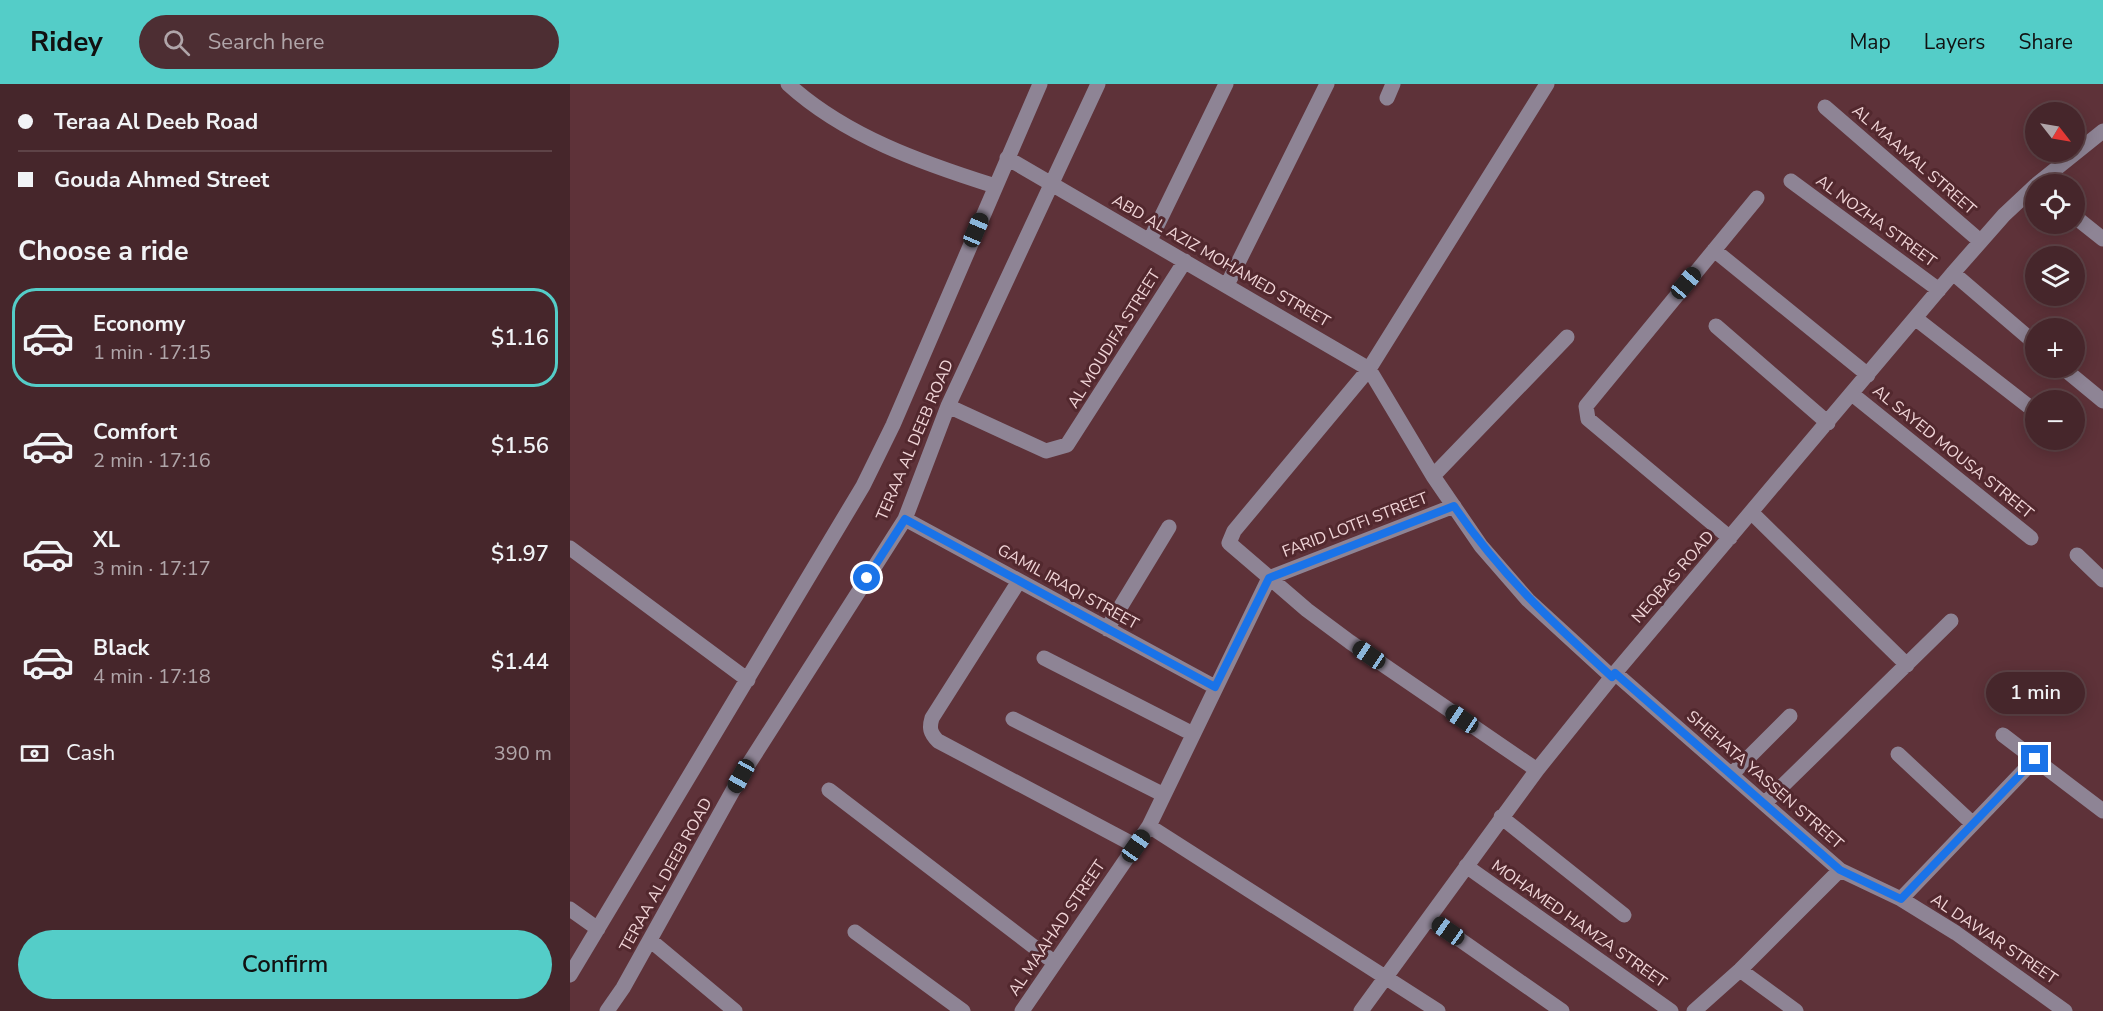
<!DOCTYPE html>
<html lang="en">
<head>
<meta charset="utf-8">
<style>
  :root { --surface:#46262b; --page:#4d2e33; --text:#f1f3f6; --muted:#b0a5a9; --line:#5e4347; --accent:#54cdc8 }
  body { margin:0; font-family:"Nunito Sans",sans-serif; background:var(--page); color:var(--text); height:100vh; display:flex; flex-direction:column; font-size:22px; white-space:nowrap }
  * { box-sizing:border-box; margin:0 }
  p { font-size:20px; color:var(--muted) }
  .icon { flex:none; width:33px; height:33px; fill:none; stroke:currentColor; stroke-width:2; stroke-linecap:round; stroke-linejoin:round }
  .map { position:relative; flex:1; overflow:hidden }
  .drawer { display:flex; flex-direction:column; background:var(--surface); width:570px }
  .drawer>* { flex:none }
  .banner { display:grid; align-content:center; height:132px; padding:0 18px; background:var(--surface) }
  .needle { width:39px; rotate:121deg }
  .buttons { position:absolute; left:1455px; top:18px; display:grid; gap:12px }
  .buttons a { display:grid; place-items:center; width:60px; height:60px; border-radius:50%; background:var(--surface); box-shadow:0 3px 15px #0003,0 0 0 2px var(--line); font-size:30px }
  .end { position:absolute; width:27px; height:27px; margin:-14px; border:8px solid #1a73e8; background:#fff; box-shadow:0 0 0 3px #fff }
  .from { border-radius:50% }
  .bubble { position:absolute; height:42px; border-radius:21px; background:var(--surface); box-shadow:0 3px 15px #0003,0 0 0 2px var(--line); font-size:20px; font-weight:600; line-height:42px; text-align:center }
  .car { position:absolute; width:18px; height:36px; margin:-18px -9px; border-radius:8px; box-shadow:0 0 4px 2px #0007; background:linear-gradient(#222 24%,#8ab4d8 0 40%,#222 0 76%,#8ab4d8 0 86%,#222 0) }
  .banner b { display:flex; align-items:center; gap:21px; height:57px; font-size:22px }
  .banner b+b { border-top:2px solid var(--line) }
  .banner i { width:15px; height:15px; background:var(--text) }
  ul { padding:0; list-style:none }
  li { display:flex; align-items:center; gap:18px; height:99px; margin:0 12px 9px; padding:0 6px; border:3px solid transparent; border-radius:24px }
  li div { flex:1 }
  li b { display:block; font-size:22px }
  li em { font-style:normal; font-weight:600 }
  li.selected { border-color:var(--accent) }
  li>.icon { width:54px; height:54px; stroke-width:1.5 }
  h2 { padding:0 18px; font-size:27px; line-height:72px }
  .pay { display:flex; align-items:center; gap:15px; height:66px; padding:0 18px; font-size:22px }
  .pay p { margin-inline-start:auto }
  .button { display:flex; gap:12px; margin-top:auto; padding:12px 18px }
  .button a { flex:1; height:69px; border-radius:36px; background:var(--accent); color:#111; font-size:24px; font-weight:600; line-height:69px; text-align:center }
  header { display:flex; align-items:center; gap:36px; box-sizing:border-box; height:84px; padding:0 30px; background:var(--accent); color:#111 }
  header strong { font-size:28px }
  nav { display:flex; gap:33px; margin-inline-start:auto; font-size:21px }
  .search { width:420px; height:54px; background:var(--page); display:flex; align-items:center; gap:15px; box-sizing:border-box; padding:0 21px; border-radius:33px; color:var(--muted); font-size:22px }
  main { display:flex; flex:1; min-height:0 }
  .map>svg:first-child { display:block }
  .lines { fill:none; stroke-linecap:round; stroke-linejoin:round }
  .minor { stroke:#8e8495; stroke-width:15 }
  .route { stroke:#1a73e8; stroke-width:8 }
  .labels { text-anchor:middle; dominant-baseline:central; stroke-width:6; stroke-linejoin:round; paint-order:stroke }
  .street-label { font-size:16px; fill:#f1d5d8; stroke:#52282e }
</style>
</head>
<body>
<header>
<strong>Ridey</strong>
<div class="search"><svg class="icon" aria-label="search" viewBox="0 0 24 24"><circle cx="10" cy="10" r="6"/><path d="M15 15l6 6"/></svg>Search here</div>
<nav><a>Map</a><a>Layers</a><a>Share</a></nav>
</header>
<main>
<section class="drawer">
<div class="banner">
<b><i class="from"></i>Teraa Al Deeb Road</b>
<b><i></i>Gouda Ahmed Street</b>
</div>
<h2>Choose a ride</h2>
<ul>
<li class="selected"><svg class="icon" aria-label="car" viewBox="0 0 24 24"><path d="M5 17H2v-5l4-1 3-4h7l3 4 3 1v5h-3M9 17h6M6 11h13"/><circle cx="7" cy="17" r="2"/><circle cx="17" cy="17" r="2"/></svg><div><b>Economy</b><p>1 min · 17:15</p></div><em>$1.16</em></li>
<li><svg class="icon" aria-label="car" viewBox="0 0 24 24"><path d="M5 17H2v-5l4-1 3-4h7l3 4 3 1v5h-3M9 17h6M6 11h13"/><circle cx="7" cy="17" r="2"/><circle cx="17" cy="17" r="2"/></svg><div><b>Comfort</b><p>2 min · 17:16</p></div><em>$1.56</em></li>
<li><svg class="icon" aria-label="car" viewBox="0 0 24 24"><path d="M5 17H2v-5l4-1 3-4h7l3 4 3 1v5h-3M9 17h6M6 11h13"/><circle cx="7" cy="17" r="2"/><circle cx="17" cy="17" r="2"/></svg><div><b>XL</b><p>3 min · 17:17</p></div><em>$1.97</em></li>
<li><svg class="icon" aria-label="car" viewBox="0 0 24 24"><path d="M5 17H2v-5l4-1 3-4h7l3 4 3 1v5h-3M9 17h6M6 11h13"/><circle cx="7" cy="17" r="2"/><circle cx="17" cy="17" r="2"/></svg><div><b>Black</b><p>4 min · 17:18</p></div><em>$1.44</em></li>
</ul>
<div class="pay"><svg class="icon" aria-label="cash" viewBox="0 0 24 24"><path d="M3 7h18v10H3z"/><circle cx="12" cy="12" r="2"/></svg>Cash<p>390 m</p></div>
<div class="button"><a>Confirm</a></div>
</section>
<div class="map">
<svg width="1533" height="927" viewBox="0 0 1533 927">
  <rect width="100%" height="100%" fill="#5e3239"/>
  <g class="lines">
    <!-- minor -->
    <path class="minor" d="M218 0C275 52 352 79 425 102
      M817 14 823 0
      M1255 23 1410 157
      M437 74 799 285 863 392 911 462 958 516 1042 593
      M1221 97 1369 206
      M1467 100 1533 47
      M1504 132 1533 155
      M580 156 656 0
      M1144 166 1298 291
      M1383 189 1466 260
      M657 201 757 0
      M1345 234 1466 328
      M1146 242 1258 339
      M1493 284 1533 317
      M1282 310 1461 454
      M378 322 476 367 497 361 615 177
      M863 392 997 253
      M1182 429 1337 581
      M335 435 645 603
      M1160 454 1018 335 1016 322 1187 114
      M0 464 178 596
      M1507 471 1533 496
      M699 494 884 422
      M449 497 362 634C359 644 360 649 368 657L566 762
      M537 545 599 443
      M474 574 623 650
      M1045 589 1270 786 1331 815 1386 849 1495 927
      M443 635 594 711
      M1433 651 1533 727
      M1328 670 1403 740
      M967 686 780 558 737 526 659 459 664 447 799 285 977 0
      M1162 690 1220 632
      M259 706 485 879
      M1195 719 1381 537
      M931 733 1054 831
      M579 742 868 927
      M896 782 1101 927
      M1331 815 1465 675
      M0 825 28 845
      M859 834 992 927
      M285 848 393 927
      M80 856 165 927
      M1170 886 1226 927
      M0 891 293 402 323 341 470 0
      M37 927 53 904 171 692 335 435 378 322 528 0
      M452 927 579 742 699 494
      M791 927 967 686 1045 589 1383 189 1434 131 1466 101
      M1124 927 1170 886 1270 786"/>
  </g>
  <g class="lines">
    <!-- route -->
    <path class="route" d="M297 494 335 435 645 603 699 494 884 422C931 491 981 537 1042 593L1045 589 1270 786 1331 815 1465 675"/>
  </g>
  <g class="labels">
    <!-- street labels -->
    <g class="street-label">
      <text transform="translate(1344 76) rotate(41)">AL MAAMAL STREET</text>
      <text transform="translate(1306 137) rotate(36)">AL NOZHA STREET</text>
      <text transform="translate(651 177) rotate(30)">ABD AL AZIZ MOHAMED STREET</text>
      <text transform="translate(544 255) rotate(-58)">AL MOUDIFA STREET</text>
      <text transform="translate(345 356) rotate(-67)">TERAA AL DEEB ROAD</text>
      <text transform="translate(1383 368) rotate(39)">AL SAYED MOUSA STREET</text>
      <text transform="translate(785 441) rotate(-21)">FARID LOTFI STREET</text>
      <text transform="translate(1103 493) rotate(-49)">NEQBAS ROAD</text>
      <text transform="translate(498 503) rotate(29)">GAMIL IRAQI STREET</text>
      <text transform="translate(1195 696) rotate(41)">SHEHATA YASSEN STREET</text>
      <text transform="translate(96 791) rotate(-61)">TERAA AL DEEB ROAD</text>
      <text transform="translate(1009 840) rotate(35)">MOHAMED HAMZA STREET</text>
      <text transform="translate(487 844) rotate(-56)">AL MAAHAD STREET</text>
      <text transform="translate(1424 855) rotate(34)">AL DAWAR STREET</text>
    </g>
  </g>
</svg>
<div class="buttons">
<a><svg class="needle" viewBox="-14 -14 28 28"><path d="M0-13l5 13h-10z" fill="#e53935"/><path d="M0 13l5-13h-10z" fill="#b0a5a9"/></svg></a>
<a><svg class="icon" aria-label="locate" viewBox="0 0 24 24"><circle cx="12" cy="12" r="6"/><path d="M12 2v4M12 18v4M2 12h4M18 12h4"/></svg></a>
<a><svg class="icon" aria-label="layers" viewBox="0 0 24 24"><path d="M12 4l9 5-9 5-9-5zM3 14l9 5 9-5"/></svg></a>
<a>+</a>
<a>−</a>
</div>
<i class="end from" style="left:297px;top:494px"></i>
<i class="end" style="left:1465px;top:675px"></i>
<div class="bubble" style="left:1416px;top:588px;width:99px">1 min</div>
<i class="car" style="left:406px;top:146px;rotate:23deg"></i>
<i class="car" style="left:1116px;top:199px;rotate:40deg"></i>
<i class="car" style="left:799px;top:571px;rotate:304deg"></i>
<i class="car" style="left:892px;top:635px;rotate:304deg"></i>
<i class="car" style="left:171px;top:692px;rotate:209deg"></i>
<i class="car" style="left:566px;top:762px;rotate:35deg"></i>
<i class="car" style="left:878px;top:847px;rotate:305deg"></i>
</div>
</main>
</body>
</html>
